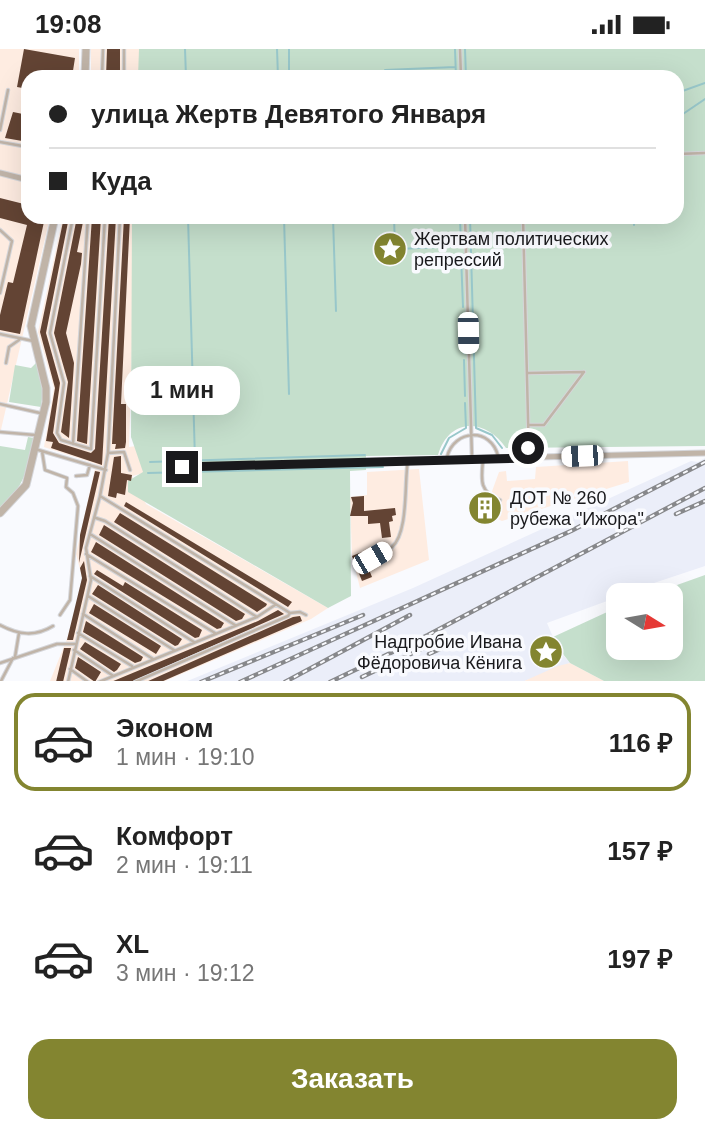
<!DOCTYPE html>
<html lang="ru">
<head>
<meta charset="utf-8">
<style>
  :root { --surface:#fff; --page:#f6f6f6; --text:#222; --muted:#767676; --line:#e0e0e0; --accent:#838530 }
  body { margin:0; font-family:Arial,sans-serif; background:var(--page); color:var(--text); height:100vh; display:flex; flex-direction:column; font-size:26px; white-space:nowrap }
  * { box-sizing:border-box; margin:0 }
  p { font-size:23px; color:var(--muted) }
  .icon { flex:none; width:38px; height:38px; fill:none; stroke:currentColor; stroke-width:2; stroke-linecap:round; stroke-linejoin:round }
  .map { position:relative; height:632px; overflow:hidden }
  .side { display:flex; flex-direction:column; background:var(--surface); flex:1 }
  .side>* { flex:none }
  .hud { position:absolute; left:21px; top:21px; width:663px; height:154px; border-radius:21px; box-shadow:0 7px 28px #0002; display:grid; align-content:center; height:154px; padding:0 28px; background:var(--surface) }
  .needle { width:46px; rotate:101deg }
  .tools { position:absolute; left:606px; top:534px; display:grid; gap:14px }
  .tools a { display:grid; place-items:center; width:77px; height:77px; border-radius:14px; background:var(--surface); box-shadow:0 7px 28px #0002; font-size:35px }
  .end { position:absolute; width:32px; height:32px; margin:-16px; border:9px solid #19191c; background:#fff; box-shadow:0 0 0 4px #fff }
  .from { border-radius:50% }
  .bubble { position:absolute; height:49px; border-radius:21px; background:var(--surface); box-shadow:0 7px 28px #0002; font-size:23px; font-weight:800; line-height:49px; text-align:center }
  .car { position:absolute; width:21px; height:42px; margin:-21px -10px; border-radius:9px; box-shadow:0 0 5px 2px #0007; background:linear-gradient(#fff 24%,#345 0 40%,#fff 0 76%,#345 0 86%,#fff 0) }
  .hud b { display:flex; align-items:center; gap:24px; height:66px; font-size:26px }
  .hud b+b { border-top:2px solid var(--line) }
  .hud i { width:18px; height:18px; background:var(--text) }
  ul { padding:12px 0 0; list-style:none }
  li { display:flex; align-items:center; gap:21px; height:98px; margin:0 14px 10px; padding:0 14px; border:4px solid transparent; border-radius:21px }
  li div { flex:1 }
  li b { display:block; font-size:26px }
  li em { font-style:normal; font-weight:800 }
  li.current { border-color:var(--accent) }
  li>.icon { width:63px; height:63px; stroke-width:1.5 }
  .action { display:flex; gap:14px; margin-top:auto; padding:14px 28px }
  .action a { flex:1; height:80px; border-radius:21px; background:var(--accent); color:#fff; font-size:28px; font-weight:800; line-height:80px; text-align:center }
  .status { display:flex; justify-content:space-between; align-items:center; height:49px; padding:0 35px; background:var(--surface); direction:ltr }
  .status svg { height:19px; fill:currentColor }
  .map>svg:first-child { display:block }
  .built { fill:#ebeef9 }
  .industrial { fill:#feece1 }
  .green { fill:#c5dfcc }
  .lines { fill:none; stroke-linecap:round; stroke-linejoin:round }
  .stream { stroke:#98c7ca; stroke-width:2 }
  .building { fill:#634434 }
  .service-casing { stroke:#d5d6da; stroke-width:4.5 }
  .minor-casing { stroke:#d5d6da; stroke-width:7 }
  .tertiary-casing { stroke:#d5d6da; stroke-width:9 }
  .service { stroke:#c0b4a8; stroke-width:2.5 }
  .minor { stroke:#c0b4a8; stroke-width:5 }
  .tertiary { stroke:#c0b4a8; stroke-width:7 }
  .rail-casing { stroke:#87888b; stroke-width:4.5 }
  .rail { stroke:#f9fafe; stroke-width:2; stroke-dasharray:5; stroke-linecap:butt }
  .route { stroke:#19191c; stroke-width:9 }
  .labels { text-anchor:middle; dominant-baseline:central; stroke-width:7; stroke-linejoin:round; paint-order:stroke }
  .poi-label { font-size:18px; fill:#19191c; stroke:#f9fafe; text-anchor:start }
</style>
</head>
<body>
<div class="status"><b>19:08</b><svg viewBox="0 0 49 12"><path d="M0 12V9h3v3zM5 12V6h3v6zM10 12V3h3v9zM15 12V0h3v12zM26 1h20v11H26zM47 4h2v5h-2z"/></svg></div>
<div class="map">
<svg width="705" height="633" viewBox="0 0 705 633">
  <rect width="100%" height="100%" fill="#f9fafe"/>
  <!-- built -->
  <path class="built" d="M705 409V517L618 546V548L547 574 558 600 570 614 522 633H185L413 539 691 412 698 413Z"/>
  <!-- industrial -->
  <path class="industrial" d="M0 0H79V28H28V168H50L0 385Z
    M91 0H139V28H91Z
    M63 168H136L129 398 136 397 144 424 132 427 146 455 328 559 311 570 165 632H50L67 590 83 532 76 505 96 415 44 398 54 339 38 283Z
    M628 412 629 433 502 472 493 468 491 445 499 423 506 422 507 432 535 430 536 418Z
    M419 420 429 511 360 539 352 507 350 448 367 446V423Z
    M570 614 604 632 522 633 558 617Z"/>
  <!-- green -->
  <path class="green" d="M139 0H705V397L506 399C486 369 449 368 438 406L366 407V421L350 422 351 547 328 559 128 443V432L143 423 131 388 132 168H677V28H138Z
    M36 314 43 342 41 358 9 353 15 316 31 319Z
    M28 388 34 389C26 423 26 435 0 460V397L25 401Z
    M705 526V632H604L570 614 553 592V588L618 558V598H670V546H649Z"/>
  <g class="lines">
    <!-- stream -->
    <path class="stream" d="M185 0 186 28
      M277 0 278 28
      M289 0V28
      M455 0 456 28
      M465 0 466 28
      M383 28 385 21 455 18
      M677 44 705 34
      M677 69 705 50
      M188 168 195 411
      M284 168 289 345
      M333 168 336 262
      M394 168 395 199
      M470 168 476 379 492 386 502 399
      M552 168V169
      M634 176V168
      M399 200 461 197 460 168
      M461 206 463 258
      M463 265 464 304
      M464 311 465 347
      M441 405 449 389 466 379 465 354
      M150 413 365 406
      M148 424 383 418"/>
  </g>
  <!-- building -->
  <path class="building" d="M24 0 75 9 72 28H28V40L17 38Z
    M107 0H120V28H106Z
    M26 50 28 51V93L5 89 13 63 23 65Z
    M0 149 28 156V168H45L20 285 0 281V266L8 233 13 234 27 176 0 169Z
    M64 168H69L46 284 60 334 53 384 59 394 91 404 95 400 109 168H116L102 416 51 399 53 393 46 392 55 339 40 283Z
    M77 168H84L77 203 82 204 81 215 66 284 74 314 69 389 61 383 68 333 54 284Z
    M92 168H101L87 395 77 392Z
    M124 168H130L121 355H126V393L125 399 115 400 116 395H112Z
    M121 407V424L132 426 131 432 127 431 125 446 117 444 116 449 108 447 114 408Z
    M95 422 100 423 79 514 80 486Z
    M364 447V462L395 459 396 466 392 467 393 472 389 473 391 488 382 489 380 474 368 475V467H350L353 454 351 448Z
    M126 453 292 553 288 558 124 457Z
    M120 464 267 555 266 557 257 563 114 473Z
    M104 476 245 565 242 570 236 572 99 486Z
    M96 493 224 574 221 579 217 580 91 503Z
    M362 503 372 528 362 532 352 507Z
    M84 512 87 531 73 591H67L82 529 80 519Z
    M97 521 123 537 125 533 202 581 199 588 195 589 94 525Z
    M98 536 182 590 178 596 175 597 92 545Z
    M94 555 161 597 156 605 89 564Z
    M278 561 284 565 131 633H111L258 572Z
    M300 567 302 572 177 626 161 633H146L293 568Z
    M86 572 143 608 141 612 135 614 83 583Z
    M85 593 121 615 117 621 114 623 80 600Z
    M64 599H71L63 633H56Z
    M78 608 101 623 95 633 75 619Z"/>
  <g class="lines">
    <!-- service casing -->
    <g class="service-casing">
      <path id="service" d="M460 0 461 28
        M102 28 103 0
        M124 28V0
        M0 81 8 41
        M0 93 28 98
        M677 105 705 104
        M73 168 50 284 64 334 57 384 61 391 91 400 105 168
        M465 168 472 410
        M523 168 529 409
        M0 181 12 192 0 244
        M0 285 33 292
        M6 314 9 298 19 291
        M528 324 584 323
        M0 355 40 364
        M529 376H544L584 323
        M0 383 35 386
        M73 395 88 168
        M35 400 106 421
        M42 402 45 421 67 429 66 438 73 444 78 457 70 551 60 566
        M108 404 124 403 130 421
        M447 408C454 380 491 378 498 407
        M483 411C481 431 479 443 500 451
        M166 418 366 412
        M76 427 87 426 90 416
        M100 447 290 564
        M96 469 105 472 257 568
        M90 485 235 576
        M86 505 215 584
        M372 509C378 505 387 502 392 498 409 483 404 432 408 411
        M90 527 194 593
        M88 547 174 601
        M83 565 153 610
        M0 576C19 586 35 588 53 577
        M78 584 132 617
        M74 601 112 626
        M15 608 19 584
        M0 614 57 595H76
        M70 620 88 633
        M1 632 13 609
        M68 633 91 531 86 499 100 447 108 404 120 168
        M99 633 257 568 275 556
        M135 633 288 567 290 564 300 563 306 566"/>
    </g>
    <!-- minor casing -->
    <g class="minor-casing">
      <path id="minor" d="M0 124 28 131
        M366 412 705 404"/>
    </g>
    <!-- tertiary casing -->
    <g class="tertiary-casing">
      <path id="tertiary" d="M85 28 86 0
        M0 464 26 436 46 353V339L31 277 55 168"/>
    </g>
    <!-- service -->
    <use href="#service" class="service"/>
    <!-- minor -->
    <use href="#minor" class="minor"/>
    <!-- tertiary -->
    <use href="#tertiary" class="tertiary"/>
    <!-- rail casing -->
    <g class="rail-casing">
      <path id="rail" d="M676 465 705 452
        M429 605 451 595
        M362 628 438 592
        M201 633 363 566
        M240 633 571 482 705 413
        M285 633 410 566
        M330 633 428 586 705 439"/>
    </g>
    <!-- rail -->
    <use href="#rail" class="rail"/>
  </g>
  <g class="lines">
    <!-- route -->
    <path class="route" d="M182 418 529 409 528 399"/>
  </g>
  <!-- icons -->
  <defs>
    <g id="sight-disc" transform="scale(1.75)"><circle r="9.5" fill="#838530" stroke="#f9fafe"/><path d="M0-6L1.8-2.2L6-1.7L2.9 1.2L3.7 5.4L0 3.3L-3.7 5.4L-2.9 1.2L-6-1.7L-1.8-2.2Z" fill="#fff"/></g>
    <g id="building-disc" transform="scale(1.75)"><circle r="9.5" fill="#838530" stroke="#f9fafe"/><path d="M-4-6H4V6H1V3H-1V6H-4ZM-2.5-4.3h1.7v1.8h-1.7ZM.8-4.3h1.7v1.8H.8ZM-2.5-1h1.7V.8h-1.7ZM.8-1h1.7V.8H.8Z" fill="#fff"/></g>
  </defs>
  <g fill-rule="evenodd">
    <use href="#sight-disc" x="390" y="200"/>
    <use href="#building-disc" x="485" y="459"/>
    <use href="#sight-disc" x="546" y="603"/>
  </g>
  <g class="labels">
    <!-- poi labels -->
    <g class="poi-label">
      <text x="414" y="190">Жертвам политических<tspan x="414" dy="21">репрессий</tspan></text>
      <text x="510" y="449">ДОТ № 260<tspan x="510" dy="21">рубежа "Ижора"</tspan></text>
      <text x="522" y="593" text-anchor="end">Надгробие Ивана<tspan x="522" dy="21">Фёдоровича Кёнига</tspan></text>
    </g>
  </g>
</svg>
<div class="tools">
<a><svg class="needle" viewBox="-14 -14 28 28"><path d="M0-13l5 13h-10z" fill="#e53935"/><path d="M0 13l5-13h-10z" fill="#767676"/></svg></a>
</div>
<i class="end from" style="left:528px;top:399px"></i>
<i class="end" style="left:182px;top:418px"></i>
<div class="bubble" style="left:124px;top:317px;width:116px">1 мин</div>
<i class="car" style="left:468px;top:284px;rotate:179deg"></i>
<i class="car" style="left:582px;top:407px;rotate:268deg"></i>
<i class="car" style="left:372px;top:509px;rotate:60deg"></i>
<div class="hud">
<b><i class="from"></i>улица Жертв Девятого Января</b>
<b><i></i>Куда</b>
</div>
</div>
<section class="side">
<ul>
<li class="current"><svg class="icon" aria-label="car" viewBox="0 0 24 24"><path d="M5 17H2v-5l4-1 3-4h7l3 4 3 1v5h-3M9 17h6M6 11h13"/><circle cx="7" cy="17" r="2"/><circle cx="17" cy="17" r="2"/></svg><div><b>Эконом</b><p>1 мин · 19:10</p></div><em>116 ₽</em></li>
<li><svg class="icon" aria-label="car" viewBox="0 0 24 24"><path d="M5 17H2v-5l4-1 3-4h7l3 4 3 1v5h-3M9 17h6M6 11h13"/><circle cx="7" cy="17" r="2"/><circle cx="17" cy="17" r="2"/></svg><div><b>Комфорт</b><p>2 мин · 19:11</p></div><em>157 ₽</em></li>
<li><svg class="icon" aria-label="car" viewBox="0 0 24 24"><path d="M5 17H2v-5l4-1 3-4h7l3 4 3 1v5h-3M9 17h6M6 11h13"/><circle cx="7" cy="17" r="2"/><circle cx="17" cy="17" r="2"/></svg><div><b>XL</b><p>3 мин · 19:12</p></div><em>197 ₽</em></li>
</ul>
<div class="action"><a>Заказать</a></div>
</section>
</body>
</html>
